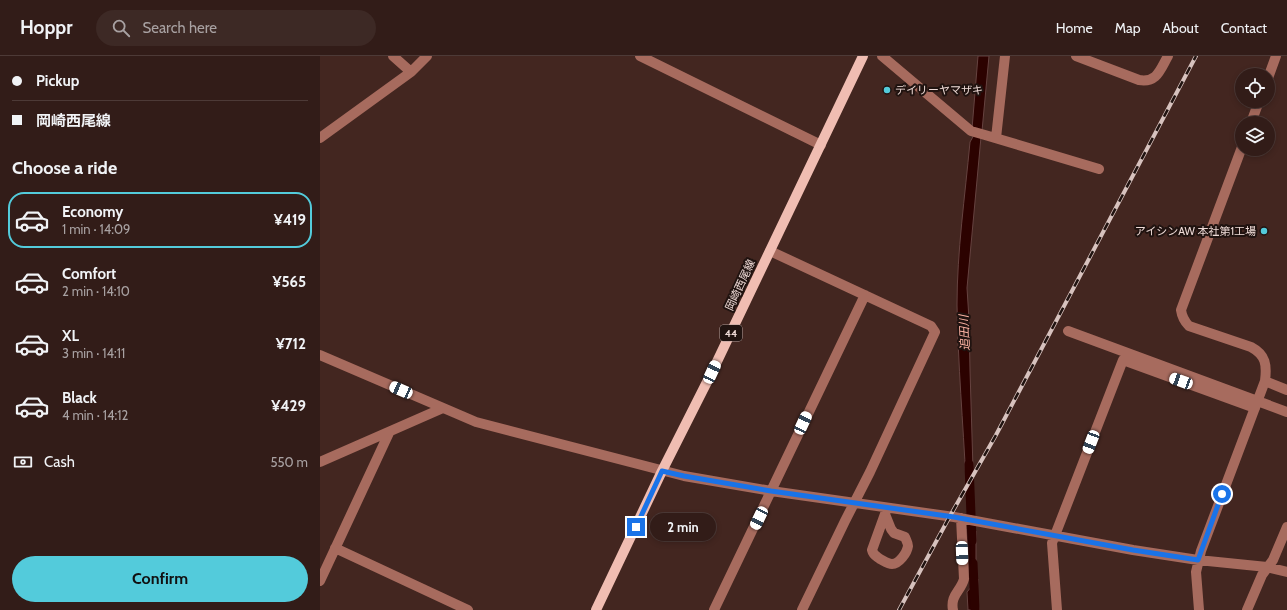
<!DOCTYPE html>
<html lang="en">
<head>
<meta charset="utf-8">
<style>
  :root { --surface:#321c18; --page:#3d2925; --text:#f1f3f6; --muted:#a8a1a2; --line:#4d3a37; --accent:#53cbdb }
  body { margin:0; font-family:Cabin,"Noto Sans JP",sans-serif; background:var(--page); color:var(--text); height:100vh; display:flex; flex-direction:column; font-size:15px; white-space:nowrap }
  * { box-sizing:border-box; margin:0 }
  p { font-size:13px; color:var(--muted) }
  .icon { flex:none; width:22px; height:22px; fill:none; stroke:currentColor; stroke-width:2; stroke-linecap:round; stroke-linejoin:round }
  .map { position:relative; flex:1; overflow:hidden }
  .panel { display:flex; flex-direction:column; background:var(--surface); width:320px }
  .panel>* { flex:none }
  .banner { display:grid; align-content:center; height:88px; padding:0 12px; background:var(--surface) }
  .controls { position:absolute; left:915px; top:12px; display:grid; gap:8px }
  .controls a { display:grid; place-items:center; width:40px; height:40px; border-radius:50%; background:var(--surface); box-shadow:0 2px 6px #0003,0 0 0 1px var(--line); font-size:20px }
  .end { position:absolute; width:18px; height:18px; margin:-9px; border:5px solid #1a73e8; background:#fff; box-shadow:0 0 0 2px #fff }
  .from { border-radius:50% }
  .bubble { position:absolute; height:28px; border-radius:14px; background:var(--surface); box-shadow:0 2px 6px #0003,0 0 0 1px var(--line); font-size:13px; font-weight:800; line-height:28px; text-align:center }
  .car { position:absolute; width:12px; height:24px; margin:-12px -6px; border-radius:5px; box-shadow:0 0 3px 1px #0007; background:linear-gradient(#fff 24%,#345 0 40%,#fff 0 76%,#345 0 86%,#fff 0) }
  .banner b { display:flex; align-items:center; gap:14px; height:38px; font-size:15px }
  .banner b+b { border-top:1px solid var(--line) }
  .banner i { width:10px; height:10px; background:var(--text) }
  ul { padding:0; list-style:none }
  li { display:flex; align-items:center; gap:12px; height:56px; margin:0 8px 6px; padding:0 4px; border:2px solid transparent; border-radius:16px }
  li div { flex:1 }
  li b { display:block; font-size:15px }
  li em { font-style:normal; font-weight:800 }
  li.current { border-color:var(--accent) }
  li>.icon { width:36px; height:36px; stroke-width:1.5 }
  h2 { padding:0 12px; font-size:18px; line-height:48px }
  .pay { display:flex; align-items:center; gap:10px; height:44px; padding:0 12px; font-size:15px }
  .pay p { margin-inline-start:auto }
  .primary-button { display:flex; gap:8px; margin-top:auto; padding:8px 12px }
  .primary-button a { flex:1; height:46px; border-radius:24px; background:var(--accent); color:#111; font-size:16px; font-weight:800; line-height:46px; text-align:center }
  header { display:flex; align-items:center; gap:24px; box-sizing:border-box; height:56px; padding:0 20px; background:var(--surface); border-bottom:1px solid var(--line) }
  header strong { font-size:19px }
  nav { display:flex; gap:22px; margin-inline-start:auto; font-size:14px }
  .search { width:280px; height:36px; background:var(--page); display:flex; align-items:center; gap:10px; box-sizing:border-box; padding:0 14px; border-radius:22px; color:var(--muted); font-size:15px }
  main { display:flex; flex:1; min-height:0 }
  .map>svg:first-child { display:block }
  .water { fill:#2c0200; stroke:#664340 }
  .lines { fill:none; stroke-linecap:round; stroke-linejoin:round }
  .canal { stroke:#2c0200; stroke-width:9 }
  .minor { stroke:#a76b5e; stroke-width:10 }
  .major { stroke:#f0bdb2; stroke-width:10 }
  .rail-casing { stroke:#d7c2be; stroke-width:4 }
  .rail { stroke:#201310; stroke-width:2.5; stroke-dasharray:8; stroke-linecap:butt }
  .route { stroke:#1a73e8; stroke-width:5 }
  .poi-dot { fill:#53cbdb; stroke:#201310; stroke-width:1.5 }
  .labels { text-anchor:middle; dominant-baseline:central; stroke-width:4; stroke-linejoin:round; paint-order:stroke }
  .shield { fill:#201310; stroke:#b09e9b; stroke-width:1 }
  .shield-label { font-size:10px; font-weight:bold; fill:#eedad6 }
  .poi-label { font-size:11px; fill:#eedad6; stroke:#201310; text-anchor:start }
  .street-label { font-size:11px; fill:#eedad6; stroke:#201310 }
  .water-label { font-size:12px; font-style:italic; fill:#fdb3a3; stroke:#201310 }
</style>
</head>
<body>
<header>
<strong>Hoppr</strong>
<div class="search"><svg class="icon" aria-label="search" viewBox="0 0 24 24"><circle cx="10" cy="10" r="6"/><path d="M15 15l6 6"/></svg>Search here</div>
<nav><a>Home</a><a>Map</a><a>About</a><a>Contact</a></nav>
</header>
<main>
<section class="panel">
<div class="banner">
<b><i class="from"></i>Pickup</b>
<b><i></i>岡崎西尾線</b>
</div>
<h2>Choose a ride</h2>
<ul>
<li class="current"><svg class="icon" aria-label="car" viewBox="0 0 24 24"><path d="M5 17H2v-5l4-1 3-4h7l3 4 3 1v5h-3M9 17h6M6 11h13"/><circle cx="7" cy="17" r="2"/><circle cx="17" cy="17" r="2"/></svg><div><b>Economy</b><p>1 min · 14:09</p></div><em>¥419</em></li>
<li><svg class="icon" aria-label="car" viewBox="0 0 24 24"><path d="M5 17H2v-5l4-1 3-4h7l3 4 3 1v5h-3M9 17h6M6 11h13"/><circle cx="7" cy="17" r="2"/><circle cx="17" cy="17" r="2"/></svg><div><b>Comfort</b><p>2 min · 14:10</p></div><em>¥565</em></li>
<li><svg class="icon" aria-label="car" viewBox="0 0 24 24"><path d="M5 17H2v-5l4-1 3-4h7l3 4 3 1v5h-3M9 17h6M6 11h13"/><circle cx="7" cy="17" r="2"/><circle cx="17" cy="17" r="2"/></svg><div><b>XL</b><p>3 min · 14:11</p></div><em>¥712</em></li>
<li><svg class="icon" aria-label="car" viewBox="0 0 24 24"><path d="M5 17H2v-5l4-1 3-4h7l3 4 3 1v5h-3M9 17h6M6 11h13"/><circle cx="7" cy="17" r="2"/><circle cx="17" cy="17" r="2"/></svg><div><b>Black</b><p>4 min · 14:12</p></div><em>¥429</em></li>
</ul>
<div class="pay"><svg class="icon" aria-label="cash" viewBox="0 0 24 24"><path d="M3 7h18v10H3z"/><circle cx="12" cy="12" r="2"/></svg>Cash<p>550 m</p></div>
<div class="primary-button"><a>Confirm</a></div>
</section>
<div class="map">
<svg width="967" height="554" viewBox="0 0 967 554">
  <rect width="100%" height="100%" fill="#432620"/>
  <!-- water -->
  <path class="water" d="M658 0H669L662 75 652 73Z
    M654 79 661 81 647 232 649 263 650 314 653 413 646 425C643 367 638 308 637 249 637 196 645 140 650 86Z
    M647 473 656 475V515L649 523Z
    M658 523 657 538 659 554H648L647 536Z"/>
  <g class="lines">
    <!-- canal -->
    <path class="canal" d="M649 408 652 485
      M653 507 655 554"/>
    <!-- minor -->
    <path class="minor" d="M73 0 91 16
      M320 0 501 89
      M562 0 651 75 665 79 779 113
      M756 0 819 24C837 27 840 14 848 0
      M948 22 956 0
      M931 67 939 45
      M0 82 91 16 107 0
      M676 82 685 0
      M450 195 611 270 615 276 550 416 525 465 482 554
      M748 275 967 356
      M0 299 156 366 364 420 451 435 634 461 813 494 878 504 947 511 967 516
      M945 325 967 334
      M0 406 123 352
      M565 458 552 494C553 499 556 500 560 503 564 505 568 508 572 508 579 508 587 497 588 490 588 487 586 484 585 481L574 477 571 473 565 458 566 452
      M15 492 148 554
      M0 525 69 377
      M394 554 545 239
      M633 554C630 539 641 535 644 523L641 462
      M737 554 732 487 803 304 935 352
      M879 554 876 516 881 495 945 325C947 309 946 299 931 291L869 270C864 265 862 261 861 254L922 91
      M927 554 942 519 953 504 967 471"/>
    <!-- major -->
    <path class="major" d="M276 554 342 415 392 316 543 0"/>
    <!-- rail casing -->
    <g class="rail-casing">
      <path id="rail" d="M579 554 630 460 676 379 876 0"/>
    </g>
    <!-- rail -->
    <use href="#rail" class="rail"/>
  </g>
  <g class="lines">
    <!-- route -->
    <path class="route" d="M316 471 342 415 364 420 451 435 634 461 813 494 878 504 902 438"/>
  </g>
  <!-- markers -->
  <g class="poi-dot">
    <circle cx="567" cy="34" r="4"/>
    <circle cx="944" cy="175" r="4"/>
  </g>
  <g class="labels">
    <!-- shield labels -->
    <rect class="shield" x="400" y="269" width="22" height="16" rx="3"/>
    <g class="shield-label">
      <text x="411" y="277">44</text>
    </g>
    <!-- poi labels -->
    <g class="poi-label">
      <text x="575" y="34">デイリーヤマザキ</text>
      <text x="936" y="175" text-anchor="end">アイシンAW 本社第1工場</text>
    </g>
    <!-- street labels -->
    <g class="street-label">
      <text transform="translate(420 229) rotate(-65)">岡崎西尾線</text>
    </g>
    <!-- water labels -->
    <g class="water-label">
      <text transform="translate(644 277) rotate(-92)">追田川</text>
    </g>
  </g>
</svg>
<div class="controls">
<a><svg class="icon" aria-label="locate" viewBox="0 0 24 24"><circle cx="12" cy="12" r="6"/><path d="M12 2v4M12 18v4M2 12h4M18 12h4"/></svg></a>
<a><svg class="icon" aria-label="layers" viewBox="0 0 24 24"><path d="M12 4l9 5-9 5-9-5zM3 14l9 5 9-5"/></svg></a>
</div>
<i class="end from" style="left:902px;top:438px"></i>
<i class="end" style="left:316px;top:471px"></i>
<div class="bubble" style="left:330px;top:457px;width:66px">2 min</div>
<i class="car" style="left:392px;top:316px;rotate:25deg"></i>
<i class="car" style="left:861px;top:325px;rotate:290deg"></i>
<i class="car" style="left:81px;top:334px;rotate:294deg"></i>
<i class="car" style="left:483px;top:367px;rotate:25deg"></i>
<i class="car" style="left:771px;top:386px;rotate:201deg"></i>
<i class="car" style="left:439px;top:462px;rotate:206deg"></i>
<i class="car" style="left:642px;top:497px;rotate:178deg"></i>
</div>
</main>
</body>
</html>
